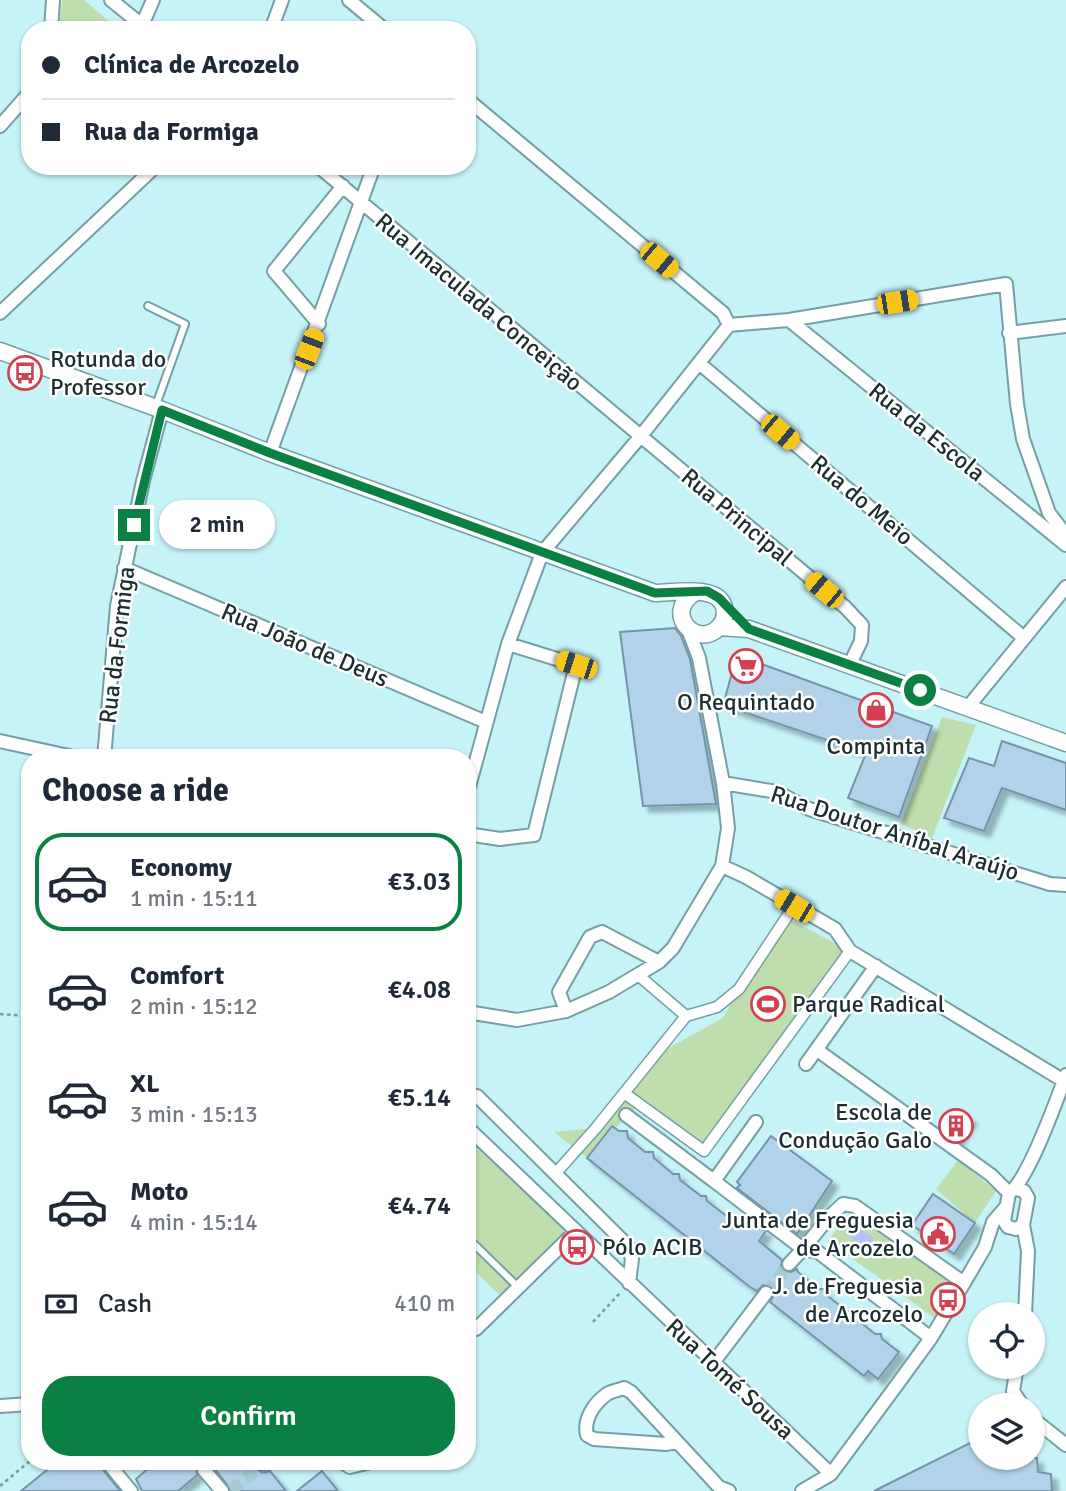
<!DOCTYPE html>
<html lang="en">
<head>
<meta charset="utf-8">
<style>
  :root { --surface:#fff; --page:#f2f2f3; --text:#1f2937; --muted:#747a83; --line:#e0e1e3; --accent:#0b8043 }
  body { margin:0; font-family:Signika,sans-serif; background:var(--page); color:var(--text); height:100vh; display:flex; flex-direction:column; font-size:26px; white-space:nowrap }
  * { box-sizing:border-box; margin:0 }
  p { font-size:23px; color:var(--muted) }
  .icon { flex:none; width:38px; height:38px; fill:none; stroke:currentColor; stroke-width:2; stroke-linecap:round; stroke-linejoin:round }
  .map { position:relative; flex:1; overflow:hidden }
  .details { position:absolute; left:21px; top:749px; width:455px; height:721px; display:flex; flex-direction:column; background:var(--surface); border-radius:28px; box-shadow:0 2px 5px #0004 }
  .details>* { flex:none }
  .top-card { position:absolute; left:21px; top:21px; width:455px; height:154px; border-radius:28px; box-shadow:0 2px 5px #0004; display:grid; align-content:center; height:154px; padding:0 21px; background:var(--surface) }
  .tools { position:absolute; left:968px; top:1302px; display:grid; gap:14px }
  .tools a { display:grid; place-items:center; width:77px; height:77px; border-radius:50%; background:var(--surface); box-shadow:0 2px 5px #0004; font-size:35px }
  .end { position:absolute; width:32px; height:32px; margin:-16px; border:9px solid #0b8043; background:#fff; box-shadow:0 0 0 4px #fff }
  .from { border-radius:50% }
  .bubble { position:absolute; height:49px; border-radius:24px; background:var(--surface); box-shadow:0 2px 5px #0004; font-size:23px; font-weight:600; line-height:49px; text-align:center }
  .car { position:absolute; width:21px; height:42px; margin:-21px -10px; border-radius:9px; box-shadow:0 0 5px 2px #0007; background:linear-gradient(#f5c518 24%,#345 0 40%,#f5c518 0 76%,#345 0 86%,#f5c518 0) }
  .top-card b { display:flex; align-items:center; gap:24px; height:66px; font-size:26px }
  .top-card b+b { border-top:2px solid var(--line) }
  .top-card i { width:18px; height:18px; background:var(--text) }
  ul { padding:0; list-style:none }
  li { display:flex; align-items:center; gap:21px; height:98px; margin:0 14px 10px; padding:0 7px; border:4px solid transparent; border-radius:28px }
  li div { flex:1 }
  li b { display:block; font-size:26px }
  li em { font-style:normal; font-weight:600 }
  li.current { border-color:var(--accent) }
  li>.icon { width:63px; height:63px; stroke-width:1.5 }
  h2 { padding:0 21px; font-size:32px; line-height:84px }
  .pay { display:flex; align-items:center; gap:18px; height:77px; padding:0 21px; font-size:26px }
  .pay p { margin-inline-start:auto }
  .action { display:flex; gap:14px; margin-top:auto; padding:14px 21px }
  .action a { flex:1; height:80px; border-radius:28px; background:var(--accent); color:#fff; font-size:28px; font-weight:600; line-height:80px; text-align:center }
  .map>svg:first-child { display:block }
  .green { fill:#bedead }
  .water { fill:#b5c2fd }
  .building { fill:#b1d2e9; stroke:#7593a9; stroke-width:2; filter:url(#shadow) }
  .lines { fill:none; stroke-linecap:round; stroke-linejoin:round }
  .minor-tunnel { stroke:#a4ccd0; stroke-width:12; stroke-dasharray:12 6; stroke-linecap:butt }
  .service-casing { stroke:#749fa4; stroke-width:10 }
  .pedestrian-casing { stroke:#749fa4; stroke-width:13 }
  .minor-casing { stroke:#749fa4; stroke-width:16 }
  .tertiary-casing { stroke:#749fa4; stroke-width:19 }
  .path { stroke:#799a9e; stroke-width:2.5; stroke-dasharray:3.5 3.5; stroke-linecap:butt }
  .service { stroke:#fff; stroke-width:6 }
  .pedestrian { stroke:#fff; stroke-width:10 }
  .minor { stroke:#fff; stroke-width:12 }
  .tertiary { stroke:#fff; stroke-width:16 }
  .route { stroke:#0b8043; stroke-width:9 }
  .labels { text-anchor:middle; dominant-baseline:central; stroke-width:5; stroke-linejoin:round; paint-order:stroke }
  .street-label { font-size:24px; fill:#1c2e30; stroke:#fff }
  .poi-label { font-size:24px; fill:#1c2e30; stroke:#fff; text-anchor:start }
</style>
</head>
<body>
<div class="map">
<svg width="1066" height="1491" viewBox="0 0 1066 1491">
  <defs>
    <filter id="shadow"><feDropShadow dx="6" dy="6" stdDeviation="2" flood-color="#0004"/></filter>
  </defs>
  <rect width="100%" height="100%" fill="#c6f3f8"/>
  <!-- green -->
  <path class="green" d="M62 0H84L119 30H59Z
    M942 717 976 725 932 838 901 824Z
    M787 918 850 951 702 1155 635 1108 587 1158 554 1132 596 1128 654 1056 723 1018 739 989Z
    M467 1129 570 1233 505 1300 467 1264Z
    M958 1160 996 1191 975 1223 936 1189Z
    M855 1206 964 1283 940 1322 828 1241Z"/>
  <!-- water -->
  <path class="water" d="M853 1225 874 1238 867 1249 846 1234Z"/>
  <!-- building -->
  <path class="building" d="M675 628 681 636 690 659 716 804 643 806 620 632Z
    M737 655 932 726 899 817 848 798 866 753 723 705Z
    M1002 741 1066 763V810L1002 788 984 831 944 818 969 758 994 766Z
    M957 1110 971 1118 957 1140 943 1130Z
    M612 1126 619 1131H627L628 1138 645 1152H653L654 1158 673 1174H679L680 1180 701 1196H706L707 1201 728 1217 766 1231 759 1241 782 1260 781 1266 784 1271 791 1272 797 1269 798 1272 819 1289H824L825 1294 847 1311 852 1312 854 1317 875 1334H881L882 1339 899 1352 878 1379 868 1371 864 1376 770 1302 775 1293 772 1287 763 1285 757 1291 750 1287 587 1158Z
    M771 1136 832 1181 797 1234 737 1188 740 1185 737 1182Z
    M933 1194 975 1223 954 1254 912 1225Z
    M980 1438V1458H1037L1038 1472 1051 1474 1052 1491H874Z
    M58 1461H96L120 1491H21Z
    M157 1461H257L258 1470 263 1473 270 1471 286 1491H232L211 1464 203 1461 196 1466 197 1475 178 1491H142L136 1479Z
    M322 1471 338 1491H297Z"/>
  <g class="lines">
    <!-- minor-tunnel -->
    <path class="minor-tunnel" d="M766 1293 789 1264
      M231 1490 265 1464"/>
    <!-- service casing -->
    <g class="service-casing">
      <path id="service" d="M148 306 185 324 156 405
        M475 1245 518 1287"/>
    </g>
    <!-- pedestrian casing -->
    <g class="pedestrian-casing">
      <path id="pedestrian" d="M638 975 686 1016
        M624 1093 704 1151 850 951
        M555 1174 596 1128 686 1016 717 1007 739 989 794 906"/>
    </g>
    <!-- minor casing -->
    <g class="minor-casing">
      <path id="minor" d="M111 0 148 30
        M349 0 385 30
        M142 25 153 0
        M51 30 53 0
        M271 30 282 0
        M467 99 723 313 729 325 640 437 542 553 508 644 467 794
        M0 126 30 92
        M318 166 845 607 862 625 861 641 849 666
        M0 313 156 166
        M789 320 1066 545
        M319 324 274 271 343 186
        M729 325 789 320 1006 284 1017 404 1023 439 1049 513 1066 535
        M1009 333 1066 326
        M699 363 1024 638
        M270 453 374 166
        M124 568 486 722
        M968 707 1066 587
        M0 741 78 758
        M104 758 117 606 143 481 162 410
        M723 783 777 792 809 809 1050 884 1066 885
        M467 834 500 839 534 835 576 665 508 644
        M722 866 746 877 835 929 850 951 1064 1081
        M566 1011 559 992 590 937 602 932 659 962
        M467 1012 517 1020 566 1011 609 992 659 962 673 948 722 866 728 828 723 783 699 658 688 629
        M817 1050 991 1175 1009 1193
        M806 1064 876 966
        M467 1097 477 1096 628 1246 632 1259 629 1283
        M626 1115 714 1181
        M756 1122 714 1181 803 1249 789 1264
        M467 1127 831 1474
        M1016 1189 1024 1191 1028 1198 1023 1225 1016 1229 1008 1227 1004 1221 1009 1193C1028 1181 1057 1099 1066 1075
        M1023 1225 1028 1251 1025 1314
        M467 1327 476 1329 576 1231
        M931 1338 818 1252 803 1249 829 1217 843 1204 855 1206 964 1283
        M713 1363 766 1293
        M1017 1367 1013 1391 1022 1405
        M0 1406 30 1404
        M1032 1418 1066 1445
        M677 1442 666 1444 594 1439 587 1435C583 1420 594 1403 607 1394 611 1391 619 1390 624 1388L631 1392 719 1487 729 1491
        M120 1461 112 1468 131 1491
        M340 1461 350 1467 375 1461
        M265 1464 268 1461
        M204 1470 222 1491
        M802 1491 831 1474 899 1382 931 1338 964 1283 985 1247 993 1222 1006 1207"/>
    </g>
    <!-- tertiary casing -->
    <g class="tertiary-casing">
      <path id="tertiary" d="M0 351 162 410 270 453 655 593C674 593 718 584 724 607 726 614 724 622 719 627 698 650 662 614 694 593
        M719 627 749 629 1066 743"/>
    </g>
    <!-- path -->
    <path class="path" d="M0 1014 30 1016
      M593 1322 620 1293
      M0 1486 30 1461"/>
    <!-- service -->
    <use href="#service" class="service"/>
    <!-- pedestrian -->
    <use href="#pedestrian" class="pedestrian"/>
    <!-- minor -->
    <use href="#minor" class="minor"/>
    <!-- tertiary -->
    <use href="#tertiary" class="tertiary"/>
  </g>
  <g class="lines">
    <!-- route -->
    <path class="route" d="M134 525 162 410 270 453 655 593 707 591 719 598 749 629 920 690"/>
  </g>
  <!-- icons -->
  <defs>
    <g id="bus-ring" transform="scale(1.75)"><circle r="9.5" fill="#fff" stroke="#d2414f" stroke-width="1.5"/><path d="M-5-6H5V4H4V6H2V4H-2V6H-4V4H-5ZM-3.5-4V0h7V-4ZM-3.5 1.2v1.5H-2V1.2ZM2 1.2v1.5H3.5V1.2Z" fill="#d2414f"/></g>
    <g id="supermarket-ring" transform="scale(1.75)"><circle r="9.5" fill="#fff" stroke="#d2414f" stroke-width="1.5"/><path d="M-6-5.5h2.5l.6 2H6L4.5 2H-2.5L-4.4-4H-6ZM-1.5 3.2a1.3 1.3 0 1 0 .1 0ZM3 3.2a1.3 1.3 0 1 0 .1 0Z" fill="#d2414f"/></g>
    <g id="shop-ring" transform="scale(1.75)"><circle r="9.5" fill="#fff" stroke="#d2414f" stroke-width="1.5"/><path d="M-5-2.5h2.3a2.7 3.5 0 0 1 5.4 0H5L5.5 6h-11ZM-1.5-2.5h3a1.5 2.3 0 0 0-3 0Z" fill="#d2414f"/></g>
    <g id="stadium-ring" transform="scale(1.75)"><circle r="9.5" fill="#fff" stroke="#d2414f" stroke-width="1.5"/><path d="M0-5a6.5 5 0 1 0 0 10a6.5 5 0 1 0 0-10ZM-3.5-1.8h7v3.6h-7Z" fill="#d2414f"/></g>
    <g id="building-ring" transform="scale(1.75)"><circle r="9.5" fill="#fff" stroke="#d2414f" stroke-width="1.5"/><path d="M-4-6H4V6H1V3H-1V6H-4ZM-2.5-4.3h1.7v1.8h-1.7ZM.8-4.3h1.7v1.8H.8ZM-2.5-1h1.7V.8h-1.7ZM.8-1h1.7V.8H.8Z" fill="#d2414f"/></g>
    <g id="civic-ring" transform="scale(1.75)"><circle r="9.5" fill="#fff" stroke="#d2414f" stroke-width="1.5"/><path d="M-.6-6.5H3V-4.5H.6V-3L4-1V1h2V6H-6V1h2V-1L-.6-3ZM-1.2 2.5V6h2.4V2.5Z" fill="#d2414f"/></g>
  </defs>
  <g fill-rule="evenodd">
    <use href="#bus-ring" x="25" y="373"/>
    <use href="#supermarket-ring" x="746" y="666"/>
    <use href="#shop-ring" x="876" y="710"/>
    <use href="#stadium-ring" x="768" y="1004"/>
    <use href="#building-ring" x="956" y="1126"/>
    <use href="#civic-ring" x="938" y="1234"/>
    <use href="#bus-ring" x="577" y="1247"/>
    <use href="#bus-ring" x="948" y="1300"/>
  </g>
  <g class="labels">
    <!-- street labels -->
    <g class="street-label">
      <text transform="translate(479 302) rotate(40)">Rua Imaculada Conceição</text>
      <text transform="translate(927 432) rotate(39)">Rua da Escola</text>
      <text transform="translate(862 500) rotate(40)">Rua do Meio</text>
      <text transform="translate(737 517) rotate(40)">Rua Principal</text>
      <text transform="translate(117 645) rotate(-83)">Rua da Formiga</text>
      <text transform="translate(305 645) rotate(23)">Rua João de Deus</text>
      <text transform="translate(895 833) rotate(18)">Rua Doutor Aníbal Araújo</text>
      <text transform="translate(730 1379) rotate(43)">Rua Tomé Sousa</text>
    </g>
    <!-- poi labels -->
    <g class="poi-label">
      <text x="50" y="359">Rotunda do<tspan x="50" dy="28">Professor</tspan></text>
      <text x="746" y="702" text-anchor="middle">O Requintado</text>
      <text x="876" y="746" text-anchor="middle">Compinta</text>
      <text x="792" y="1004">Parque Radical</text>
      <text x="932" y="1112" text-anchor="end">Escola de<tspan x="932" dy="28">Condução Galo</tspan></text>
      <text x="914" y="1220" text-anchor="end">Junta de Freguesia<tspan x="914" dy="28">de Arcozelo</tspan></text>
      <text x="602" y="1247">Pólo ACIB</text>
      <text x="923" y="1286" text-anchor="end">J. de Freguesia<tspan x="923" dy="28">de Arcozelo</tspan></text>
    </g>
  </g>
</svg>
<div class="tools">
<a><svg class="icon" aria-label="locate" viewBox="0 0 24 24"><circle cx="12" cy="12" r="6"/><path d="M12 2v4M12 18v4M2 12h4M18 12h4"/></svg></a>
<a><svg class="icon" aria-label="layers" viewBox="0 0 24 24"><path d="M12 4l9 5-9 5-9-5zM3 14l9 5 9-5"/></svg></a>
</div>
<i class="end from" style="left:920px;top:690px"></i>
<i class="end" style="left:134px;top:525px"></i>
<div class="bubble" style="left:159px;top:500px;width:116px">2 min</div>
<i class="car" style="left:659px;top:260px;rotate:130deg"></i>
<i class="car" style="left:897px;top:302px;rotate:81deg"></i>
<i class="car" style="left:309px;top:349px;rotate:21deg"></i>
<i class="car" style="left:780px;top:432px;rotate:130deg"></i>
<i class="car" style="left:824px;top:590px;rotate:310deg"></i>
<i class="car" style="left:576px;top:665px;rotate:288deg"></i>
<i class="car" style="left:794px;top:906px;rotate:301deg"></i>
<div class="top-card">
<b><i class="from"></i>Clínica de Arcozelo</b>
<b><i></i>Rua da Formiga</b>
</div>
<section class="details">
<h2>Choose a ride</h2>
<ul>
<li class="current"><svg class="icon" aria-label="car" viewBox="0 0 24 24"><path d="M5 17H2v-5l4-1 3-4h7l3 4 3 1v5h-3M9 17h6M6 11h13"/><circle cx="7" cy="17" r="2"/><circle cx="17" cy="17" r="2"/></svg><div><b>Economy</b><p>1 min · 15:11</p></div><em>€3.03</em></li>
<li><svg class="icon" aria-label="car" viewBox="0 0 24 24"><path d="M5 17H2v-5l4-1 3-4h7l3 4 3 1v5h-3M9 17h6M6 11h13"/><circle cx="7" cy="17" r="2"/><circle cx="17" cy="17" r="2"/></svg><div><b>Comfort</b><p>2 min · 15:12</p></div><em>€4.08</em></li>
<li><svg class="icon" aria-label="car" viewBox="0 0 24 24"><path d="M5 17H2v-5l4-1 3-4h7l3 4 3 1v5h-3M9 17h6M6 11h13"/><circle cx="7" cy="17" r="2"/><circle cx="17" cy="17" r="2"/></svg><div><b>XL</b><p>3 min · 15:13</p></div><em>€5.14</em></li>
<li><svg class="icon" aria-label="car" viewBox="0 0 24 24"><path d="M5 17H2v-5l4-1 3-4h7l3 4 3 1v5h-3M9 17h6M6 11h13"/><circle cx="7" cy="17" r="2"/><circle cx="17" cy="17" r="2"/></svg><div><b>Moto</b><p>4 min · 15:14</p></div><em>€4.74</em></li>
</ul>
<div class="pay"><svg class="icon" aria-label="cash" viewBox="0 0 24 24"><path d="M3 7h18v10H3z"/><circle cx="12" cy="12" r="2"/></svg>Cash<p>410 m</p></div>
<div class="action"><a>Confirm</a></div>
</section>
</div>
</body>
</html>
